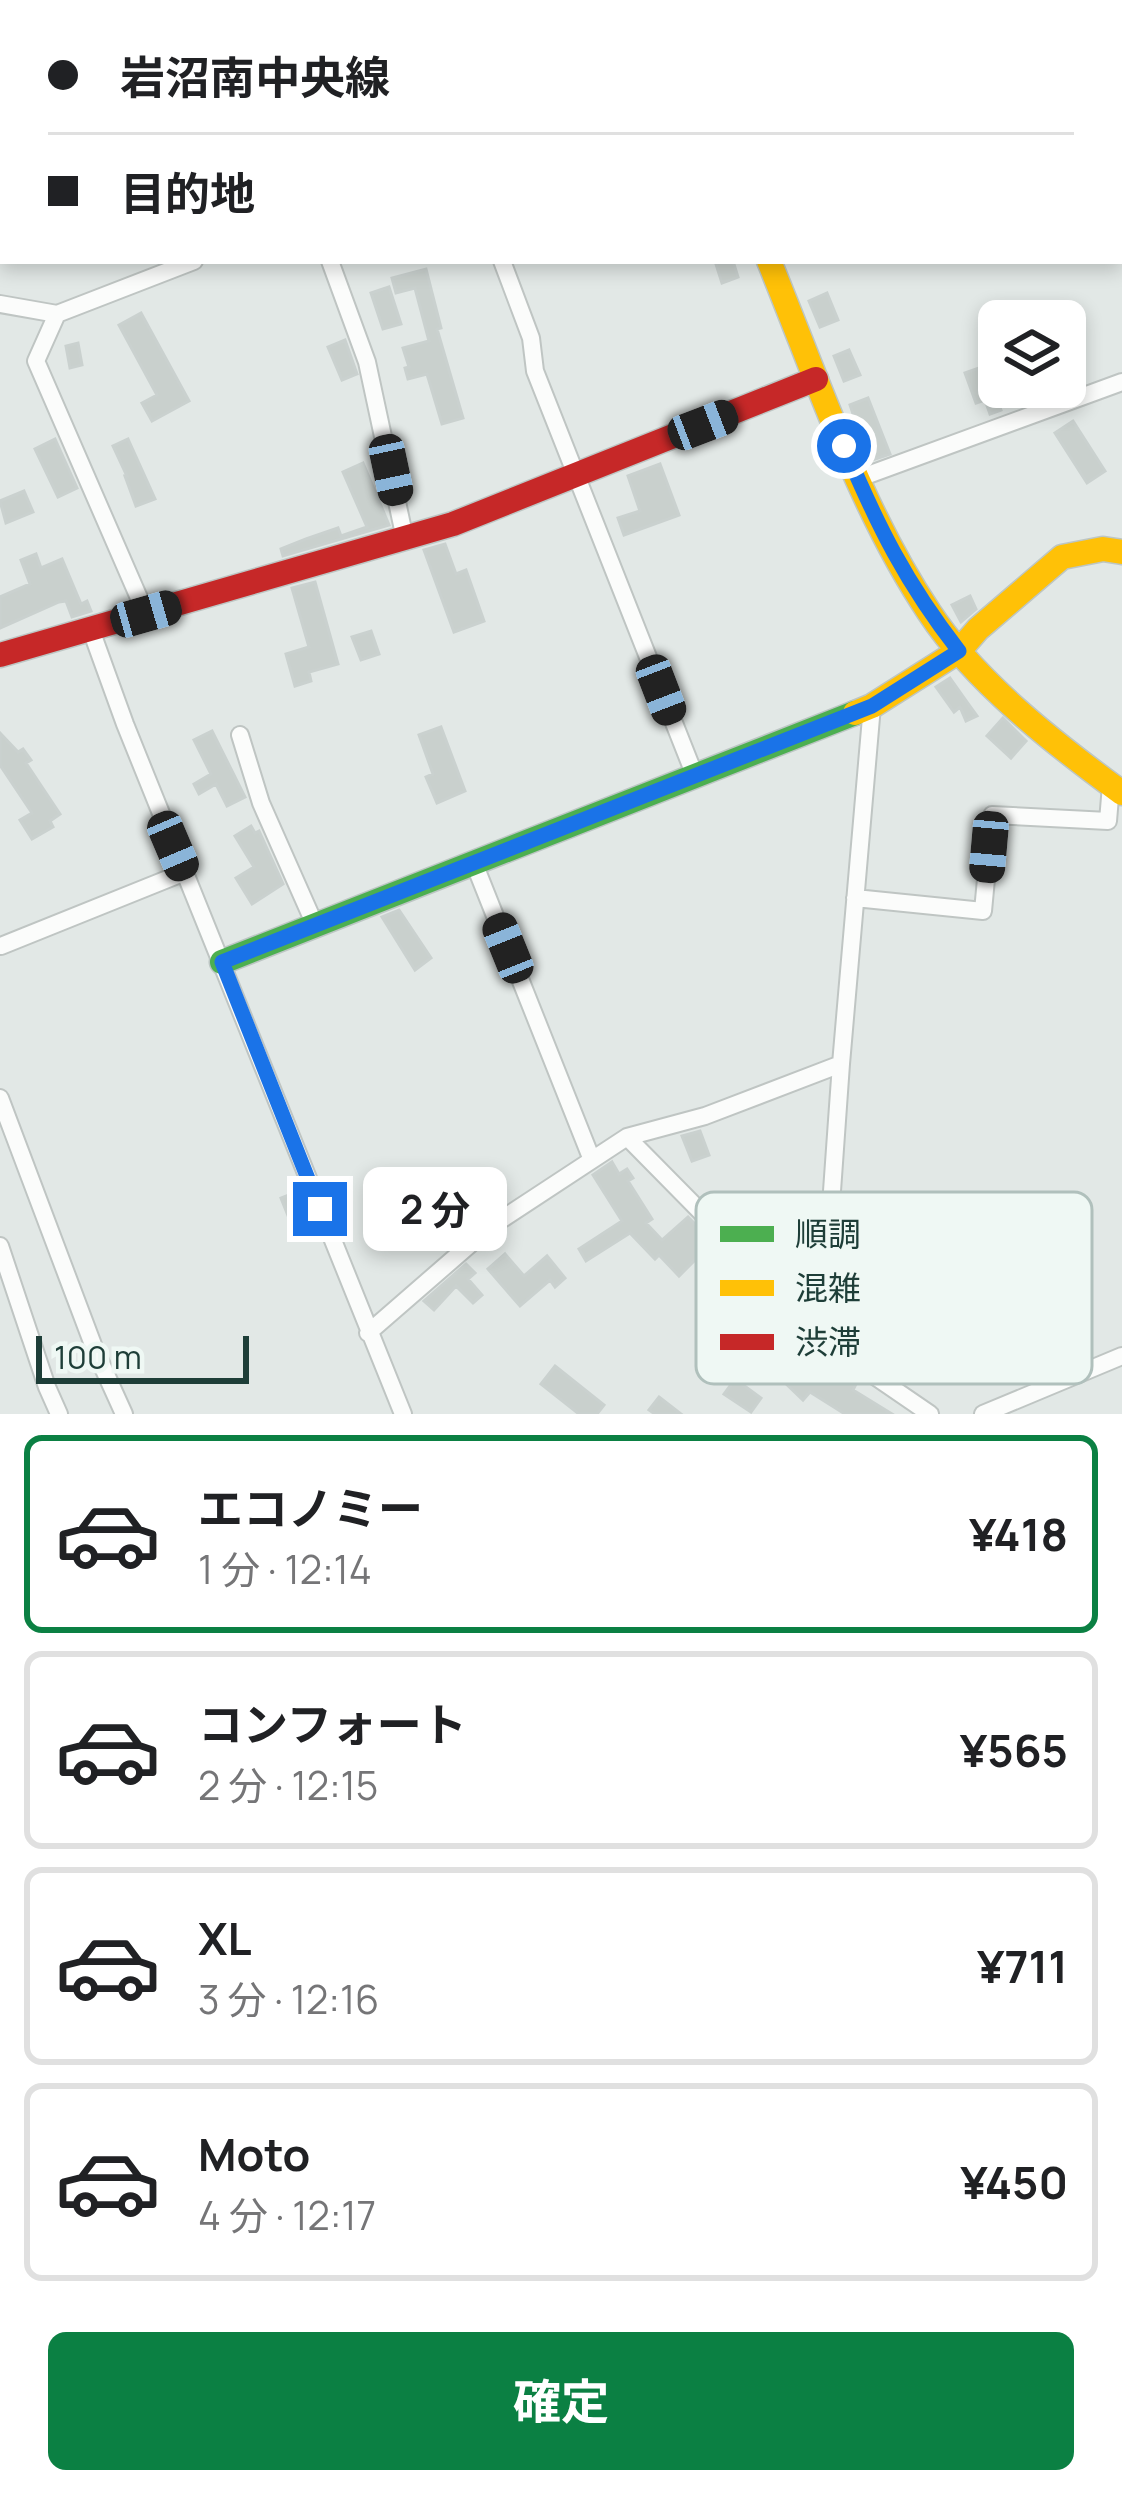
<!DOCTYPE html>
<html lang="ja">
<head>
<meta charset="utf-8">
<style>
  :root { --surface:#fff; --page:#f2f2f2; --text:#202124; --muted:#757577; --line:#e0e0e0; --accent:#0b8043 }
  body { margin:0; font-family:Manrope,"Noto Sans JP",sans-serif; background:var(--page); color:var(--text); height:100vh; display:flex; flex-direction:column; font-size:45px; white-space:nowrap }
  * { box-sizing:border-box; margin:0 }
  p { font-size:39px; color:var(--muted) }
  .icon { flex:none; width:66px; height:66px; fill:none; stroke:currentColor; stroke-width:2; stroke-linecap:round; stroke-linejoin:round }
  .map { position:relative; height:1414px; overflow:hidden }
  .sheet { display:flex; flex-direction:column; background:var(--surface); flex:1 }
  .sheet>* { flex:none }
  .top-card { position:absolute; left:0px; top:0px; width:1122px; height:264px; box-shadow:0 6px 18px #0003; display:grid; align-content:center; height:264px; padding:0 48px; background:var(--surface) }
  .tools { position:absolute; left:978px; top:300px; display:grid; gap:24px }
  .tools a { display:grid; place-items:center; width:108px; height:108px; border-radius:18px; background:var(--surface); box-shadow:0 6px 18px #0003; font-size:60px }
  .scale { position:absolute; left:36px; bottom:30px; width:213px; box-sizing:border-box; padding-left:12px; border:6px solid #1e3e38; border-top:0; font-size:33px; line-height:42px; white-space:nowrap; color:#1e3e38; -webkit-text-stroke:9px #eff8f4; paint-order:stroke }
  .end { position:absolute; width:54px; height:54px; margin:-27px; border:15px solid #1a73e8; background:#fff; box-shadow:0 0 0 6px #fff }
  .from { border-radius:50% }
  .bubble { position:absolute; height:84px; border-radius:18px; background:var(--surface); box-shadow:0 6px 18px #0003; font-size:39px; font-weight:700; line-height:84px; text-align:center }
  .car { position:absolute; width:36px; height:72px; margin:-36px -18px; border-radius:15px; box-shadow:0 0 9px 3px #0007; background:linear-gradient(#222 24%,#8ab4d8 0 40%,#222 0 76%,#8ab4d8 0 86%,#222 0) }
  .top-card b { display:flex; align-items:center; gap:42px; height:114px; font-size:45px }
  .top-card b+b { border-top:3px solid var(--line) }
  .top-card i { width:30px; height:30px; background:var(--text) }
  ul { padding:21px 0 0; list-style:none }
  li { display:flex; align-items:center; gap:36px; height:198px; margin:0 24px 18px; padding:0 24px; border:6px solid var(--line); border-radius:18px }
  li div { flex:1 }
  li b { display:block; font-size:45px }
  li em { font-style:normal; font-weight:700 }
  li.selected { border-color:var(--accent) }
  li>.icon { width:108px; height:108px; stroke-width:1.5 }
  .button { display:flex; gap:24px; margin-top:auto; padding:24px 48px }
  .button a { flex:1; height:138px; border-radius:18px; background:var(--accent); color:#fff; font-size:48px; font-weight:700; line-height:138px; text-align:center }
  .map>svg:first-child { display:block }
  .building { fill:#c9d0cd; stroke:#cad1cf; stroke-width:3 }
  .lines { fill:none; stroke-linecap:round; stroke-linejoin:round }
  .street-casing { stroke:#bfc5c3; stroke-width:20 }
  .fast-casing { stroke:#bdc6c4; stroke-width:27 }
  .slow-casing { stroke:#bdc6c4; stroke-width:27 }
  .jam-casing { stroke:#bdc6c4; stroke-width:27 }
  .path { stroke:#bfcac7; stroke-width:3; stroke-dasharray:6 9; stroke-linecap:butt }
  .street { stroke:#fbfcfb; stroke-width:16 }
  .fast { stroke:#4caf50; stroke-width:24 }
  .slow { stroke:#ffc107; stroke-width:24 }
  .jam { stroke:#c62828; stroke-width:24 }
  .route { stroke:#1a73e8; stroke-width:15 }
  .key { fill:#eff8f4; stroke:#b0c0bc; stroke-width:3 }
  .key-label { font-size:33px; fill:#1e3e38 }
</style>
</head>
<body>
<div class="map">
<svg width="1122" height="1414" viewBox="0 0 1122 1414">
  <rect width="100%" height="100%" fill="#e2e8e6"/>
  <!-- building -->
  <path class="building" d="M715 261H733L738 277 722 283Z
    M426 269 441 328 437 329 463 418 442 424 427 374 408 379 405 368 409 367 403 348 429 341 415 288 396 293 392 278Z
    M389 287 401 324 383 329 371 293Z
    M827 293 838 320 820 327 809 301Z
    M141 313 189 401 152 421 142 403 157 395 119 325Z
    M345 340 357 374 342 380 328 347Z
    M78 343 82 365 70 368 66 346Z
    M849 350 860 375 844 381 834 356Z
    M985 366 1001 410 990 414 985 400 976 403 965 373Z
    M868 398 890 454 869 461 850 405Z
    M1073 421 1105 471 1087 483 1055 433Z
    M55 439 77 488 58 497 35 449Z
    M128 439 155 499 136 506 125 476H127L113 446Z
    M363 463 389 525 283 556 281 549 306 539 338 528 341 536 367 527 343 472Z
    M660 464 679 515 624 535 618 518 640 511 628 476Z
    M24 491 33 512 6 523 0 501Z
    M445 544 456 574 466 570 484 621 454 632 424 550Z
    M36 554 41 568 62 559 81 604 87 601 91 611 72 617 66 601 59 602 0 628V597L30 584 21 560Z
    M315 582 338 664 309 672 311 681 295 686 286 654 309 647 292 588Z
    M970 596 976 609 961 622 952 605Z
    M371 631 379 654 361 660 352 637Z
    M950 678 967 702 977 716 966 721 960 707 954 712 936 687Z
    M1003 718 1026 741 1011 758 987 736Z
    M441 727 465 791 437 803 426 777 433 774 419 735Z
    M212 731 245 797 227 806 216 784 199 794 194 784 211 774 194 740Z
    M0 733 18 752 23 749 31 760 26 763 60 814 50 821 53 827 32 839 20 820 32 813 0 765Z
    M251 826 255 833 259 831 283 884 252 904 236 878 254 867 235 836Z
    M399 910 431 958 415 970 382 917Z
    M700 1131 709 1155 692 1161 682 1136Z
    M612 1162 619 1174 627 1169 633 1178 628 1181 652 1219 646 1223 662 1240 688 1217 710 1239 702 1247 705 1250 679 1276 659 1255 655 1259 630 1233 586 1261 579 1249 622 1221 593 1175Z
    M299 1191 309 1216 291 1223 281 1198Z
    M505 1254 524 1276 547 1256 565 1278 555 1287 550 1280 520 1306 488 1269Z
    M466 1264 475 1273 468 1279 482 1295 473 1303 456 1286 434 1310 424 1301Z
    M790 1340 817 1363 814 1367 840 1383 846 1374 857 1382 853 1390 892 1414H845L810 1392 803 1400 756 1355 769 1341 779 1350Z
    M555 1366 604 1405 597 1414H579L541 1384Z
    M735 1379 761 1398 751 1412 724 1394Z
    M659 1397 681 1414H655L649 1410Z"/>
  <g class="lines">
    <!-- street casing -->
    <g class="street-casing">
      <path id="street" d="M386 0 388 3
        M330 261 367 362 405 539
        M502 261 531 338 535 371 695 776
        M0 304 57 314
        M857 479 1122 382
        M146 614 36 361 57 314 194 261
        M91 630 125 724 403 1414
        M240 735 261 803 315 925
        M474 863 592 1160
        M855 898 983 911 992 815 1108 821 1111 785
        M1 946 185 872
        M0 1098 95 1350 124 1414
        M627 1137 838 1351 930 1414
        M0 1246 47 1387 59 1414
        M822 1332 841 1064 872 706
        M368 1333 490 1227 627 1137 705 1116 841 1064
        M983 1414 1122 1356"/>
    </g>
    <!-- fast casing -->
    <g class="fast-casing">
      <path id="fast" d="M222 962 855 713"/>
    </g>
    <!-- slow casing -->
    <g class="slow-casing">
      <path id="slow" d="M666 0 667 3
        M769 261C817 378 859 507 929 612 975 682 1055 744 1122 793
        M855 713 872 706 959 651 978 629 1062 557 1103 549 1122 552"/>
    </g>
    <!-- jam casing -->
    <g class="jam-casing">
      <path id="jam" d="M0 655 453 524 816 379"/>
    </g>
    <!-- path -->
    <path class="path" d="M1119 121 1122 119"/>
    <!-- street -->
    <use href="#street" class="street"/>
    <!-- fast -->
    <use href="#fast" class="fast"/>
    <!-- slow -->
    <use href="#slow" class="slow"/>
    <!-- jam -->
    <use href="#jam" class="jam"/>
  </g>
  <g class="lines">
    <!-- route -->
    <path class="route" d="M320 1209 222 962 872 706 959 651C906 583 877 525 844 446"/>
  </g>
  <!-- legend -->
  <rect x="696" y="1192" width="396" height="192" rx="18" class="key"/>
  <rect x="720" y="1226" width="54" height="16" fill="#4caf50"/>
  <rect x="720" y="1280" width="54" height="16" fill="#ffc107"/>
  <rect x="720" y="1334" width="54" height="16" fill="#c62828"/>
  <g class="key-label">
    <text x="795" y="1246">順調</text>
    <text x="795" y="1300">混雑</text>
    <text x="795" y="1354">渋滞</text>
  </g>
</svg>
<div class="tools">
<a><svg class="icon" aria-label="layers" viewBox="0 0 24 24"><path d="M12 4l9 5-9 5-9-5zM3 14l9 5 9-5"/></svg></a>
</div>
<div class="scale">100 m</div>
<i class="end from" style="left:844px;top:446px"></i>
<i class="end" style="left:320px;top:1209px"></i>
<div class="bubble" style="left:363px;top:1167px;width:144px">2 分</div>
<i class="car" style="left:703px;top:425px;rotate:69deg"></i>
<i class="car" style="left:391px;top:470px;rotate:168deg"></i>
<i class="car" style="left:146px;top:614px;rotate:74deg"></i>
<i class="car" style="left:661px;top:690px;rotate:159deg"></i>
<i class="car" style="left:173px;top:846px;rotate:157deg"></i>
<i class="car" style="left:989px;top:847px;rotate:185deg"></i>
<i class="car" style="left:508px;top:948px;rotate:338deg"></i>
<div class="top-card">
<b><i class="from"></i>岩沼南中央線</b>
<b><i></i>目的地</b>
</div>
</div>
<section class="sheet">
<ul>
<li class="selected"><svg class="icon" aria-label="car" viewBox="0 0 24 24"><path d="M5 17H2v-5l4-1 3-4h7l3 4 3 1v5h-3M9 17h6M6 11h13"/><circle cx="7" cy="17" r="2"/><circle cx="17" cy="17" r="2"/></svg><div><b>エコノミー</b><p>1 分 · 12:14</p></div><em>¥418</em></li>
<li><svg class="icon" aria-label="car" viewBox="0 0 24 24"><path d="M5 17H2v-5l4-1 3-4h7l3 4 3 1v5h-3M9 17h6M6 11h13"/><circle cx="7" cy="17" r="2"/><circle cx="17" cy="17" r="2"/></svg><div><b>コンフォート</b><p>2 分 · 12:15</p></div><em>¥565</em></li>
<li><svg class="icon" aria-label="car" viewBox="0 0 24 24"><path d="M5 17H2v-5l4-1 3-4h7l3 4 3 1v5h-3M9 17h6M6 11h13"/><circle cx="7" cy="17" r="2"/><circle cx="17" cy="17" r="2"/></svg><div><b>XL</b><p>3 分 · 12:16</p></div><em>¥711</em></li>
<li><svg class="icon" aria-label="car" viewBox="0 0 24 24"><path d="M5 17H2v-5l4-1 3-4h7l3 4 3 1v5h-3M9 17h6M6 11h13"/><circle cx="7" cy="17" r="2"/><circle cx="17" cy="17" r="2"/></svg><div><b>Moto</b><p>4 分 · 12:17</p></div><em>¥450</em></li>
</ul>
<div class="button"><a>確定</a></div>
</section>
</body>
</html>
